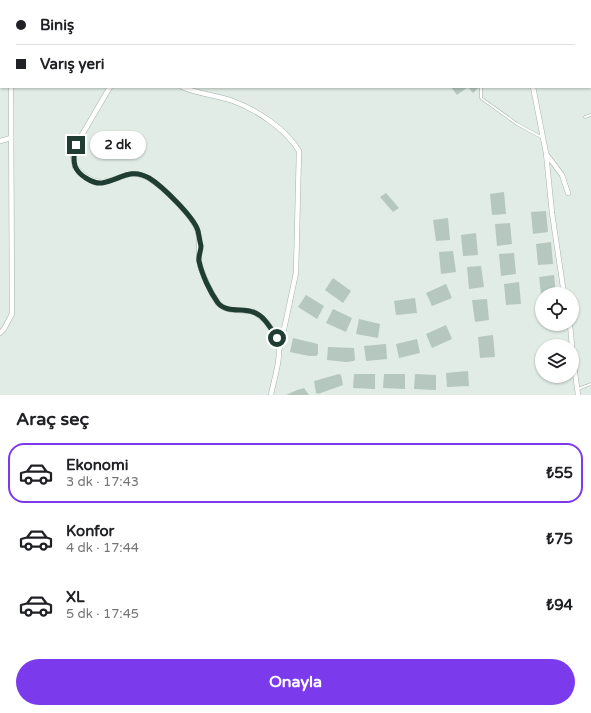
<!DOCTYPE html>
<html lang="tr">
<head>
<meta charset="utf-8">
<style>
  :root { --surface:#fff; --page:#f2f2f2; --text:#202124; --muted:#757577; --line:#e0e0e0; --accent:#7c3aed }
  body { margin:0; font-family:"Varela Round",sans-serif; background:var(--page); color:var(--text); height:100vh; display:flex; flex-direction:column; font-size:15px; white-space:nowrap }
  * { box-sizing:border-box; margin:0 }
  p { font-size:13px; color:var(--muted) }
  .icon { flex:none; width:22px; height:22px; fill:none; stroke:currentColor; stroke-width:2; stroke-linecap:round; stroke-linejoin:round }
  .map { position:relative; height:395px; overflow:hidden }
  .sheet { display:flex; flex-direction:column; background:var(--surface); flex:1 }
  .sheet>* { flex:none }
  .hud { position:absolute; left:0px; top:0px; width:591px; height:88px; box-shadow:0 1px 3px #0004; display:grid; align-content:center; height:88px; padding:0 16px; background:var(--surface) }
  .tools { position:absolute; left:535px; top:287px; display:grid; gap:8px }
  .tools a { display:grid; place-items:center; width:44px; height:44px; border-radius:50%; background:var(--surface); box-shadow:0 1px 3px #0004; font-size:20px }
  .end { position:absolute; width:18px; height:18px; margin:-9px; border:5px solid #1f3d32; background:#fff; box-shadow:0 0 0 2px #fff }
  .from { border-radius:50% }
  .bubble { position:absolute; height:28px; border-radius:14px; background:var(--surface); box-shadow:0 1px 3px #0004; font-size:13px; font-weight:800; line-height:28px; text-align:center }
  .hud b { display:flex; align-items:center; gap:14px; height:38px; font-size:15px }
  .hud b+b { border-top:1px solid var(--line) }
  .hud i { width:10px; height:10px; background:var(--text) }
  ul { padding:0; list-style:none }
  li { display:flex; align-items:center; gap:12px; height:60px; margin:0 8px 6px; padding:0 8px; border:2px solid transparent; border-radius:16px }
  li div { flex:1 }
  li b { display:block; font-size:15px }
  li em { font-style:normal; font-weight:800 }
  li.selected { border-color:var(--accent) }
  li>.icon { width:36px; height:36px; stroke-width:1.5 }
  h2 { padding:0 16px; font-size:18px; line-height:48px }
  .button { display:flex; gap:8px; margin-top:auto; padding:8px 16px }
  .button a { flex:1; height:46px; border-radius:24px; background:var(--accent); color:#fff; font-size:16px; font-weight:800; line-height:46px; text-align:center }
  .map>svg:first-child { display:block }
  .building { fill:#b5c7be }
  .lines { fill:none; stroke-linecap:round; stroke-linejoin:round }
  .lane-casing { stroke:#a2b4ac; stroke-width:3 }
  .street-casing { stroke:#a2b4ac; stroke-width:5.5 }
  .secondary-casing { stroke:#a0bbaf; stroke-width:7 }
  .lane { stroke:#fff; stroke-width:2 }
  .street { stroke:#fff; stroke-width:4.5 }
  .secondary { stroke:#fff; stroke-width:6 }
  .route { stroke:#1f3d32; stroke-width:5 }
</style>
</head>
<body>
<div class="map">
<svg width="591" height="395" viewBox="0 0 591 395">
  <rect width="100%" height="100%" fill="#e0ece5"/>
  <!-- building -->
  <path class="building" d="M451 87H478V88L473 93 468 87 457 95Z
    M504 192 506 214 492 215 490 194Z
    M386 193 399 208 393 212 380 197Z
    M546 211 548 232 533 234 531 212Z
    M448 218 450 240 436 241 433 220Z
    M510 223 512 244 497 246 495 224Z
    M476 233 478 255 463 256 461 235Z
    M551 242 553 264 538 265 536 244Z
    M453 251 456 272 441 274 439 252Z
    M514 253 516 274 501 276 499 254Z
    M481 266 484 287 469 289 467 267Z
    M554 275 556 294H541L539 277Z
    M333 278 351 291 343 303 325 290Z
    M519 282 521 304 506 305 504 284Z
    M446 284 452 298 432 306 426 293Z
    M306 295 324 306 317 319 298 307Z
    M415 298 417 313 396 315 394 301Z
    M487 299 489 320 475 322 472 300Z
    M333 309 352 318 346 332 326 323Z
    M359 319 380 324 378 338 356 334Z
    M446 325 452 339 432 348 426 334Z
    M493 335 495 357 480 358 478 337Z
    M293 338 318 344V354L316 356H309L290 352Z
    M417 339 420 353 399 358 396 344Z
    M386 344 387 359 366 361 364 346Z
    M328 347 354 348 355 359 354 361 346 362 327 360Z
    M468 371 469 386 447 387 446 373Z
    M339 374 341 375 343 385 318 394 316 393 314 381Z
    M354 374H375V389L353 388Z
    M384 374H405V389L383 388Z
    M415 374 436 375V390L414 389Z
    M304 388 309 395H286L297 390Z"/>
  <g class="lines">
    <!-- lane casing -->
    <g class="lane-casing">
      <path id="lane" d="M481 87V98L517 124 541 137
        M585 117 591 115
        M578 389 591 384"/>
    </g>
    <!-- street casing -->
    <g class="street-casing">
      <path id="street" d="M521 0V1
        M110 87 76 145 73 155 75 167C108 203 120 160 150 179 163 187 194 217 198 232 200 242 199 249 199 259 199 269 212 295 218 303 226 313 243 309 253 312 262 315 273 329 277 338 283 355 274 378 271 395
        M182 87C198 94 216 95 233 101 257 110 286 129 299 151L296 273 280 348
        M533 87 546 153 552 213 564 294
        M0 141 11 138
        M547 155 562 175 568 193
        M570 324 572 346
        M0 333 4 329 12 314 11 87
        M572 350 578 395"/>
    </g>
    <!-- secondary casing -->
    <g class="secondary-casing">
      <path id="secondary" d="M96 1 113 0
        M0 8H1"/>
    </g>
    <!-- lane -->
    <use href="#lane" class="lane"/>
    <!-- street -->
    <use href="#street" class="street"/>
    <!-- secondary -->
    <use href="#secondary" class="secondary"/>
  </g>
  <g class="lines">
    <!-- route -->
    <path class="route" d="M76 145C74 152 73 159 75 166 78 175 93 184 102 183 120 180 130 167 149 178 162 186 194 217 198 231 199 236 200 242 201 246 201 251 198 257 199 261 202 275 210 292 218 303 226 313 243 308 253 312 264 315 271 329 277 338"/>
  </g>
</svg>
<div class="tools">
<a><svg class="icon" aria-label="locate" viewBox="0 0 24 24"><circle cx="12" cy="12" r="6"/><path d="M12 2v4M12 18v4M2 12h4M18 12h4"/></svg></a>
<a><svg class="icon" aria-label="layers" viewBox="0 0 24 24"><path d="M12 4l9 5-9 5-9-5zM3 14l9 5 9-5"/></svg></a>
</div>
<i class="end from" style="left:277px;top:338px"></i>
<i class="end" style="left:76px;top:145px"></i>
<div class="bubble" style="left:90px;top:131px;width:56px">2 dk</div>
<div class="hud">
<b><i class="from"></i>Biniş</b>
<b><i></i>Varış yeri</b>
</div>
</div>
<section class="sheet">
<h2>Araç seç</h2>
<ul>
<li class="selected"><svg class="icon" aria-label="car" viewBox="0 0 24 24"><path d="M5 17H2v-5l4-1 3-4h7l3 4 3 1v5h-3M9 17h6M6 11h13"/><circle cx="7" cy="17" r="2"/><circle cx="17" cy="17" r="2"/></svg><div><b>Ekonomi</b><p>3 dk · 17:43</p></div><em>₺55</em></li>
<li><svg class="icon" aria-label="car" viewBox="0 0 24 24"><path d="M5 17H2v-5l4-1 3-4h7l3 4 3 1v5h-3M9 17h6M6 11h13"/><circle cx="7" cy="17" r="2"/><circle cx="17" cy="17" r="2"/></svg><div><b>Konfor</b><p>4 dk · 17:44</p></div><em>₺75</em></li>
<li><svg class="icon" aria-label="car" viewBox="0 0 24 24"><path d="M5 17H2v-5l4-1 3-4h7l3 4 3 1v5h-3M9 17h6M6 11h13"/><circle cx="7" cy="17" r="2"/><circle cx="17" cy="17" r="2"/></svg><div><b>XL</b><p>5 dk · 17:45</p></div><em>₺94</em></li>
</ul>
<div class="button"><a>Onayla</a></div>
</section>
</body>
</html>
